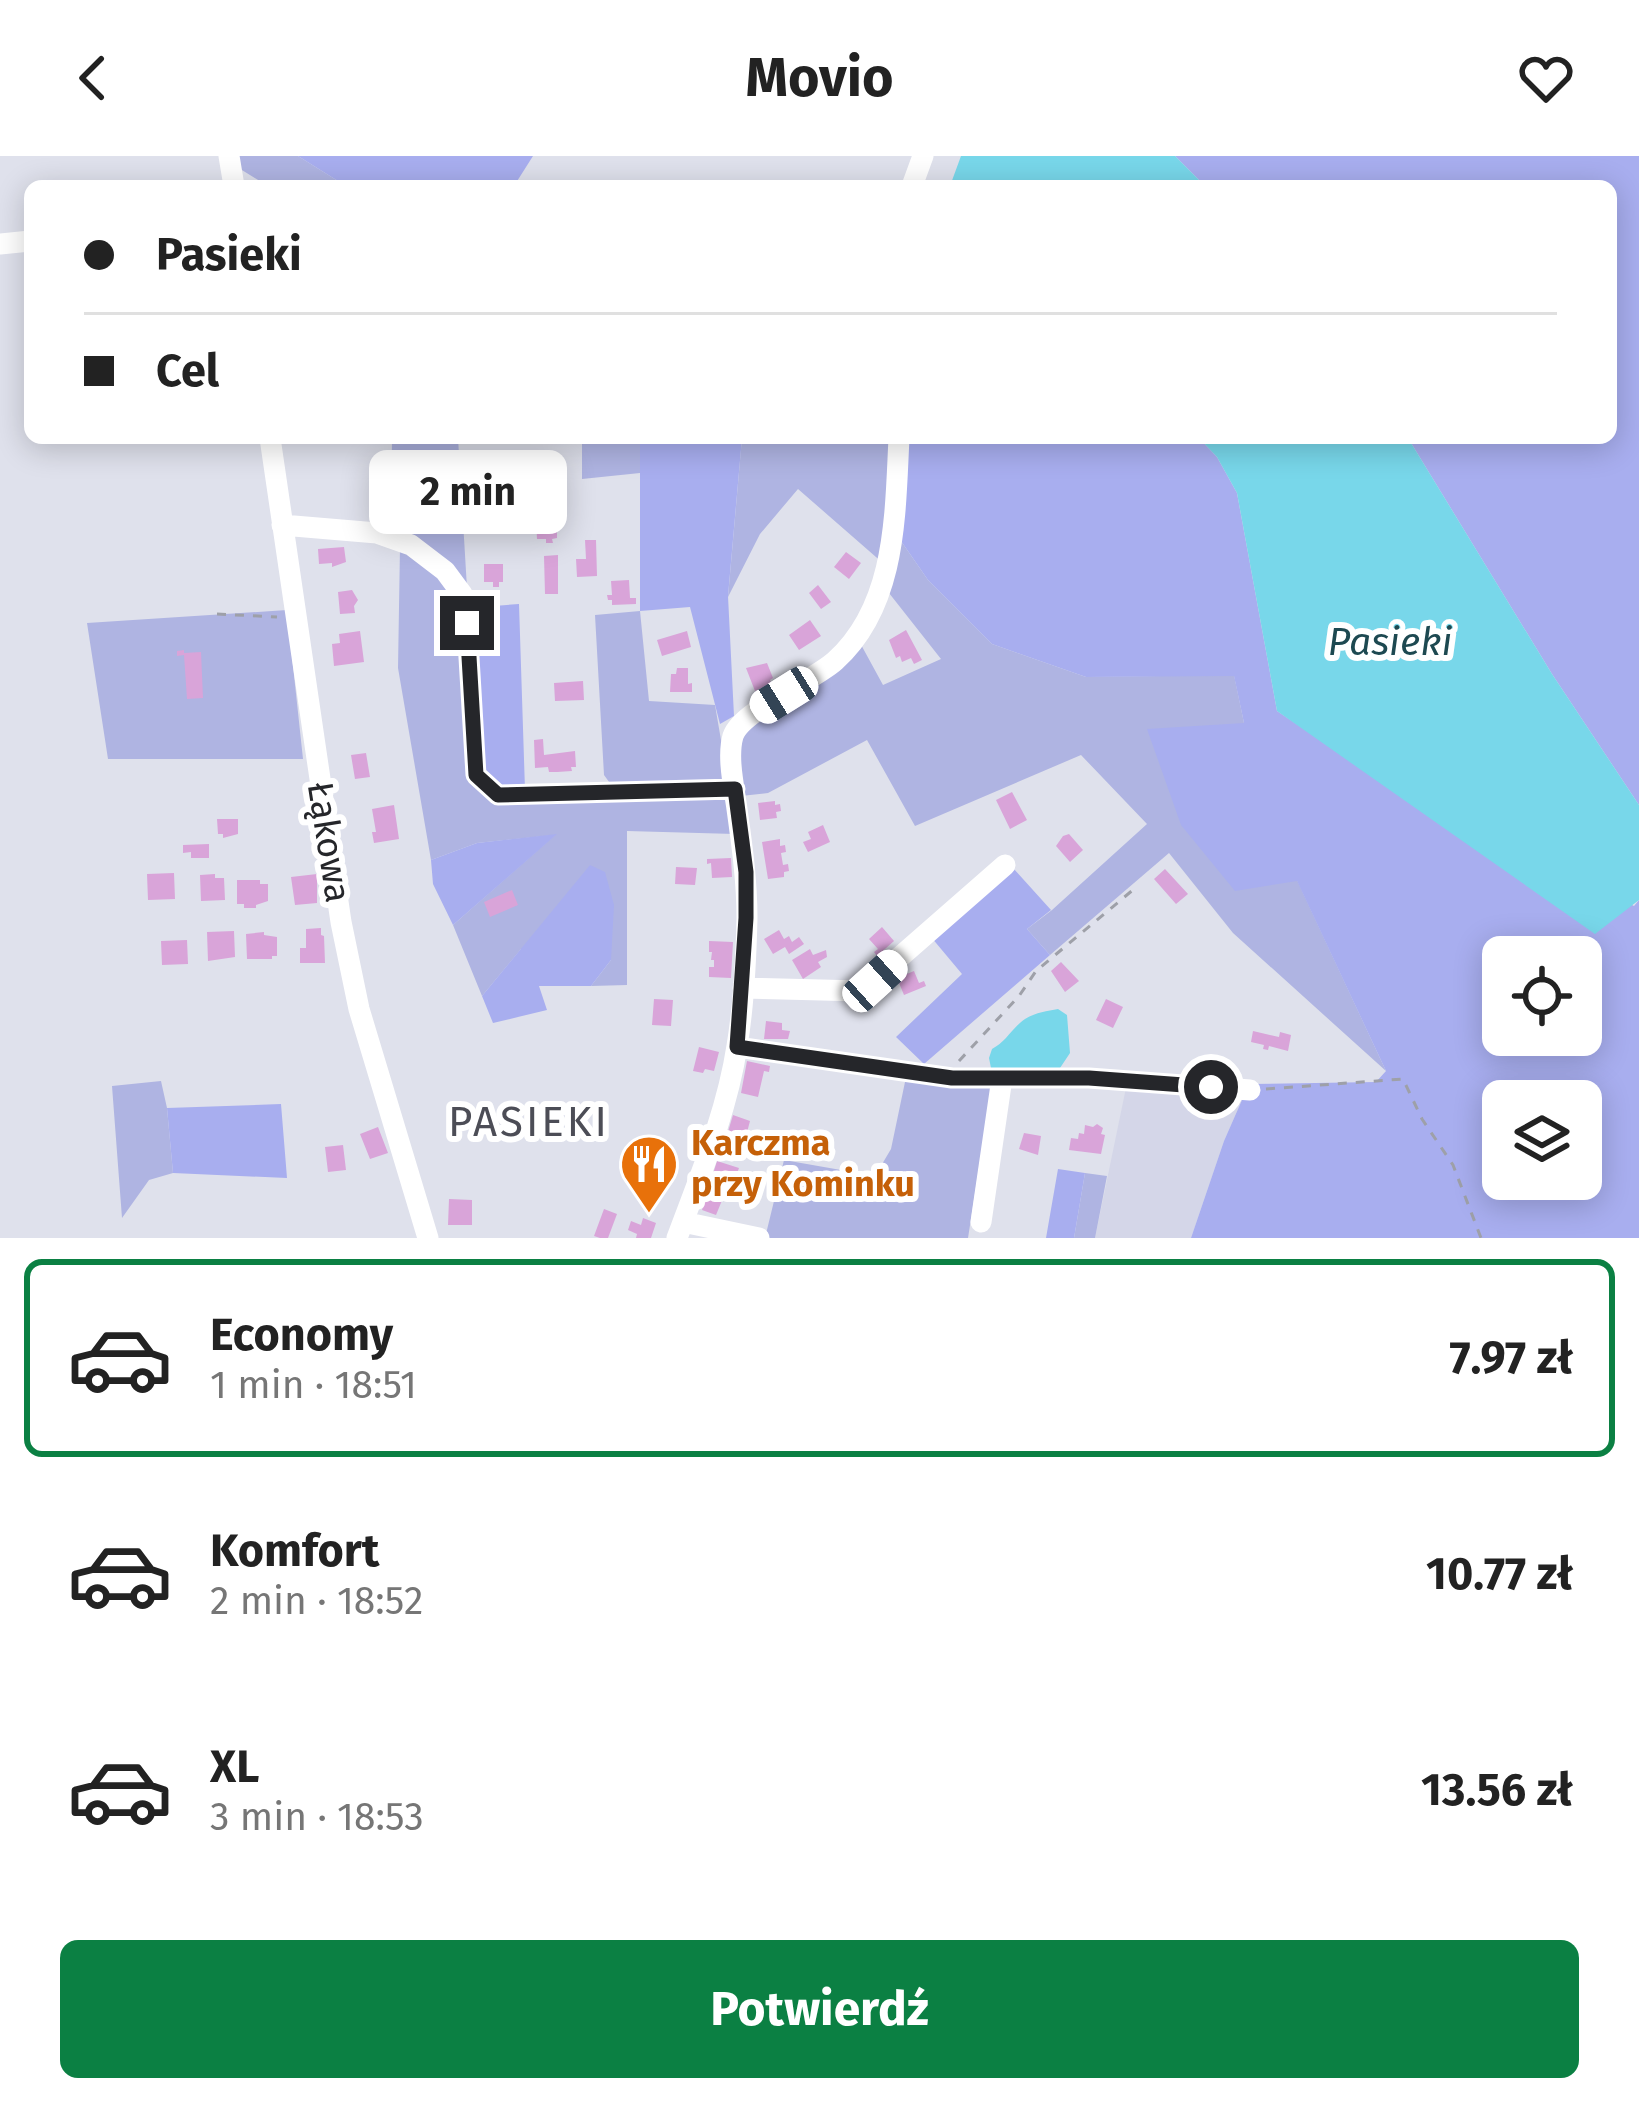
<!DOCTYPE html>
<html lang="pl">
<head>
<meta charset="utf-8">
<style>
  :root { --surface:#fff; --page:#f6f6f6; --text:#222; --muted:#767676; --line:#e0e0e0; --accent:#0b8043 }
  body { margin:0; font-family:"Fira Sans",sans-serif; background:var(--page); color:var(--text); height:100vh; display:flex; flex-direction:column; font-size:45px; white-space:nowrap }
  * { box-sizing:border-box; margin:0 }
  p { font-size:39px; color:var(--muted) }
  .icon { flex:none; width:66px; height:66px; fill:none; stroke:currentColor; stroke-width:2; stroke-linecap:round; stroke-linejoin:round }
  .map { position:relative; height:1082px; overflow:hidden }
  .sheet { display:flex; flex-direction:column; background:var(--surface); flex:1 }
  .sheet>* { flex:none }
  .top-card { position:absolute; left:24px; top:24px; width:1593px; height:264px; border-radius:18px; box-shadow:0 6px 30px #0003; display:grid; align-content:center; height:264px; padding:0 60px; background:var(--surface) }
  .controls { position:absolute; left:1482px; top:780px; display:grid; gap:24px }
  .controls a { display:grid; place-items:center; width:120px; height:120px; border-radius:18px; background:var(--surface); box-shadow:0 6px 30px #0003; font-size:60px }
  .end { position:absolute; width:54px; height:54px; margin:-27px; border:15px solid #25262a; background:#fff; box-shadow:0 0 0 6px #fff }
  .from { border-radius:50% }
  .bubble { position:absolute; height:84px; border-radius:18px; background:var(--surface); box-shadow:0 6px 30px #0003; font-size:39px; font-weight:700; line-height:84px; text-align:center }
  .car { position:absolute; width:36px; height:72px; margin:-36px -18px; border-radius:15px; box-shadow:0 0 9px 3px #0007; background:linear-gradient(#fff 24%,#345 0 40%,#fff 0 76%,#345 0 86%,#fff 0) }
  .top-card b { display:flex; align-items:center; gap:42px; height:114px; font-size:45px }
  .top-card b+b { border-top:3px solid var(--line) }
  .top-card i { width:30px; height:30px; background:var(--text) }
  ul { padding:21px 0 0; list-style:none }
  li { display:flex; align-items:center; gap:36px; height:198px; margin:0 24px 18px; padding:0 36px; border:6px solid transparent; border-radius:18px }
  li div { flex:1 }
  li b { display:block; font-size:45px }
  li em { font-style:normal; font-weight:700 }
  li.current { border-color:var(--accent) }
  li>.icon { width:108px; height:108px; stroke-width:1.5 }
  .primary-button { display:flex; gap:24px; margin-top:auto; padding:24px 60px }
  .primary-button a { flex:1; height:138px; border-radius:18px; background:var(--accent); color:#fff; font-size:48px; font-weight:700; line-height:138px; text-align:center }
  header { display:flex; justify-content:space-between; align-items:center; height:156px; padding:0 60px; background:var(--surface); font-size:54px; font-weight:700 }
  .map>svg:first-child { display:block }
  .built { fill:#d4d6e8 }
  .green { fill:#afb4e2 }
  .forest { fill:#a8aeef; fill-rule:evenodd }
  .water { fill:#78d7ea }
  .building { fill:#d9a4d9 }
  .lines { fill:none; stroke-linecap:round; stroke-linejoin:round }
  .path { stroke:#9ea0a8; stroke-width:3; stroke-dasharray:9 9; stroke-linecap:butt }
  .minor { stroke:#fff; stroke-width:21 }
  .route { stroke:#25262a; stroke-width:15 }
  .labels { text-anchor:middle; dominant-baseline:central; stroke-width:12; stroke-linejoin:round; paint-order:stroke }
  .street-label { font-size:36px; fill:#25262a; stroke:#fff }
  .food-label { font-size:36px; font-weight:bold; fill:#c56008; stroke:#fff; text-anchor:start }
  .water-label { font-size:39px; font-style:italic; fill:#1d4951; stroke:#fff }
  .quarter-label { font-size:42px; letter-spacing:3px; fill:#4c4d56; stroke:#fff }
</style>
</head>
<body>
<header><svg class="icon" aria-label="back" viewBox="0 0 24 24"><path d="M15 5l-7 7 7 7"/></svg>Movio<svg class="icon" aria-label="heart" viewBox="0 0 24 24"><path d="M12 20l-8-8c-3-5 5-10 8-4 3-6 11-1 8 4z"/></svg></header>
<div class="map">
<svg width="1639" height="1082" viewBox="0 0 1639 1082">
  <rect width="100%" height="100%" fill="#dfe1ec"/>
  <!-- built -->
  <path class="built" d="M1128 922 1249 928 1224 985 1191 1082H1095Z"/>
  <!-- green -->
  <path class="green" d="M235 0H298L346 30H268L237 11Z
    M392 282H458L467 432 391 376Z
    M582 282H640V317L582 323Z
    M742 282H893L884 408 798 333 760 378 728 441Z
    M901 385 928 424 992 488 1086 521 1234 519 1244 567 1297 724 1386 915 1233 777 1169 697 1050 799 1027 773 1052 754 1147 668 1081 599 915 670 867 584 768 637 741 640 737 581 859 485 883 529 941 503 889 437Z
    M400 391 449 427 495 643 729 638 735 678 627 675V829L591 830 611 804 521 793 482 840 453 769 555 679 477 687 431 704 398 512Z
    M287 454 303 603H108L87 467Z
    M640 455 649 545 715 549 728 625 612 630 604 619 595 459Z
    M161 925 167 952 173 1017 149 1024 122 1062 112 930Z
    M905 926 992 928 968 1082H765L784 1004 875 1020 891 993Z
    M1085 1017 1107 1020 1095 1082H1074Z"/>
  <!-- forest -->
  <path class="forest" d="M298 0H533L514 30H346Z
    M1175 0H1639V649L1552 518 1408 282H1611V30H1205Z
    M640 282H742L728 440 734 560 720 568 690 451 640 455Z
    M903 282H1199L1217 301 1237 337 1277 555 1310 577 1634 750 1639 744V1082H1191L1224 985 1249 928 1376 926 1386 915 1297 725 1235 735 1181 669 1147 573 1244 567 1234 520 1086 521 992 488 928 424 901 385ZM1503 801H1581V879H1503ZM1503 945H1581V1023H1503Z
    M519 448 525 634 500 635 480 616 468 452Z
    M557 678 453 769 433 728 431 704 477 687Z
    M590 709 605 716 614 749 611 804 591 830H539L547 854 493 867 482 840Z
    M1013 712 1051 754 1027 773 1050 799 924 908 896 881 962 818 931 781Z
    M281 948 287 1022 173 1017 167 952Z
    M1058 1013 1085 1017 1074 1082H1046Z"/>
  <!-- water -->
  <path class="water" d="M961 0H1175L1205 30H950Z
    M1199 282H1408L1552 518 1639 649V744L1595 778 1277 555 1237 337 1217 301Z
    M1058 853 1067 859 1070 897 1060 912H991L989 902 992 893C1006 886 1012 872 1025 863 1034 857 1047 855 1058 853Z"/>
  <!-- building -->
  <path class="building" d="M557 363V382L552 383 553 387H546V383H537L536 364Z
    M585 384H596L597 420 577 421 576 403H586Z
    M344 391 346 406 332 411V407L319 408 318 393Z
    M846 396 861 407 849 423 834 411Z
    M558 399V438H545L544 400Z
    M484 408H503V426H499V431H493V426H484Z
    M629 424 630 442H636V448L612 449V444H608L607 439H612L611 425Z
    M818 429 831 446 821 453 809 437Z
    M352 434 358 444 354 450 355 457 340 458 338 436Z
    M810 464 821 480 799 494 789 479Z
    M906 474 922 504 914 508 911 502 902 506 900 500 896 502 889 484Z
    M360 475 364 506 334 510 332 488 340 487 339 478Z
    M687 475 691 491 662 500 657 484Z
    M184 494V497L201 496 203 542 187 543 184 499 177 500V495Z
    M767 507 773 522 770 524 771 528 755 535 746 512Z
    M677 512H688V528L692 527V536H670L671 518H676Z
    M583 525 584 544 555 545 554 527Z
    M543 583 544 599 575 595 576 611H571L572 615 557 616H549L548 611 535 612 534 584Z
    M366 597 370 621 355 623 351 599Z
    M1012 636 1027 664 1010 673 996 644Z
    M775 645V649L780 648 781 655 776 656 777 662 760 664 758 647Z
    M394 649 399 683 374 687 372 676H376L372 653Z
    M217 663H238V678L223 682V678H218Z
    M823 669 830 686 808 696 803 686 811 683 808 676Z
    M1069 678 1083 694 1070 706 1056 690 1063 680Z
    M780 683V690L785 689 786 696 781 697 783 709 788 708 789 715 784 716V721L768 723 762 686Z
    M209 688V702H191V696L183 697V689Z
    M731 702 732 721 712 722 711 707 707 708V703Z
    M676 711 697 712 695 729 675 728Z
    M1165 713 1188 738 1176 748 1154 723Z
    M174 717 175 743 148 744 147 718Z
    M215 718V722H224L225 744 201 745 200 719Z
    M317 718V747L295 749 291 721Z
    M237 724H260V728H268V745L256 749V752H244V748H237Z
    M512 734 518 749 490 761 484 746Z
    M882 771 894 785 877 800 874 796 878 793 869 783Z
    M321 772V779L324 780 325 807H300V792H306V773Z
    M779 774 784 783 789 780 792 786 799 781 804 788 789 798 785 791 773 798 764 783Z
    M234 775 235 801 208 805 207 776Z
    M264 776V779L277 781V800H272V803H247L246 778Z
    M187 784 188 808 162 809 161 785Z
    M709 785 733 786 731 822 709 821V811H714V804H711L712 796H709Z
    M810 793 813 799 826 794 827 801 818 806 821 811 803 823 792 804Z
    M1061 806 1079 825 1065 836 1051 815Z
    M914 815 919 827 924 825 926 830 904 839 897 822Z
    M654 843 673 844 671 870 652 869Z
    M1106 843 1123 851 1113 872 1096 864Z
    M766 865 782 867V874L790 875 788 883H764Z
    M1253 875 1279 881 1280 876 1291 879 1288 895 1269 890 1268 894 1263 893 1264 889 1251 886Z
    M699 891 719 896 714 915 705 913 703 917 693 915Z
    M747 905 770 910 769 916 764 915 758 941 741 937Z
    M733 959 750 965 745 984 727 979Z
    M1097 968 1103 972 1101 978 1105 979 1101 998 1069 994 1071 982 1078 983 1079 977 1084 978 1085 969 1093 971Z
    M378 971 388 997 370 1003 360 978Z
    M1024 977 1041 980 1038 999 1019 993Z
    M343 989 346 1014 328 1016 325 991Z
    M717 1005 739 1012 733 1028 712 1021Z
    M711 1030 734 1039 731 1046 723 1042 716 1059 702 1054 705 1045 703 1044Z
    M449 1043 472 1044V1069H448Z
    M604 1053 617 1058 608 1082H600L594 1080Z
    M643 1062 656 1067 651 1082H636L637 1078 628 1074 631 1065 641 1069Z"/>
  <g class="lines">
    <!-- path -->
    <path class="path" d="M217 458 277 461
      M959 905 1019 840 1036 815 1134 733
      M1266 933 1403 923 1422 963 1453 1009 1481 1082"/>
    <!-- minor -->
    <path class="minor" d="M229 0 234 30
      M912 30 923 0
      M0 88 30 85
      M270 282 341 766 359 853 428 1082
      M282 369 377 377 411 389 445 415 462 438 467 468 476 619 498 639 735 633
      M743 832 861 835 1005 709
      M737 891 952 922H1089L1250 934
      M683 1066 759 1082
      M981 1066 1002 922
      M677 1082C700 1020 727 956 737 890 744 848 746 804 747 762 747 725 742 689 737 653 734 631 727 601 733 580 741 555 813 525 835 505 897 449 895 358 899 282"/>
  </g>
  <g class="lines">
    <!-- route -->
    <path class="route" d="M467 467 476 619 498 639 735 633 746 716V762L737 891 952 922H1089L1211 931"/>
  </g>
  <!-- icons -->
  <defs>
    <g id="restaurant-pin" transform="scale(3)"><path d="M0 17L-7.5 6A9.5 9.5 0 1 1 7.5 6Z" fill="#e8710a" stroke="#fff"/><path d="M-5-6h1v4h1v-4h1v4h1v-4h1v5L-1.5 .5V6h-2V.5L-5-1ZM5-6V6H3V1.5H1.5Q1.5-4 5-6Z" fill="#fff"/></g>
  </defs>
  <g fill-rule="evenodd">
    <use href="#restaurant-pin" x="649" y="1008"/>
  </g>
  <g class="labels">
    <!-- street labels -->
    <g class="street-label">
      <text transform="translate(329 686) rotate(81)">Łąkowa</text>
    </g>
    <!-- food labels -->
    <g class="food-label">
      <text x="691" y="987">Karczma<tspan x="691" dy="41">przy Kominku</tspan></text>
    </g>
    <!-- water labels -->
    <g class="water-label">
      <text x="1390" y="486">Pasieki</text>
    </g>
    <!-- quarter labels -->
    <g class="quarter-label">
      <text x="529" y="966">PASIEKI</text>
    </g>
  </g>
</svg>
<div class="controls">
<a><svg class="icon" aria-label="locate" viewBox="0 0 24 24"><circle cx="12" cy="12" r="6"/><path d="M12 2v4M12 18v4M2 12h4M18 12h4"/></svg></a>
<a><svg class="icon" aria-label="layers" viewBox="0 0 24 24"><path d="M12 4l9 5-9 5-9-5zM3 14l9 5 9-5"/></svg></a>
</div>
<i class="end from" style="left:1211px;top:931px"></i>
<i class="end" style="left:467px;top:467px"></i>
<div class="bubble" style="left:369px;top:294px;width:198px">2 min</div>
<i class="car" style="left:784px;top:539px;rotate:238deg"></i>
<i class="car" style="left:875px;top:825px;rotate:48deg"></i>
<div class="top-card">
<b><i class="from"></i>Pasieki</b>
<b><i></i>Cel</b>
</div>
</div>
<section class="sheet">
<ul>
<li class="current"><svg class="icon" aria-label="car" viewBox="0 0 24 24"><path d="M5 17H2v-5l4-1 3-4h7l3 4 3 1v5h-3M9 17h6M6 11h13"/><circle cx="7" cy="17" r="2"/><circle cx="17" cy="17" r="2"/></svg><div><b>Economy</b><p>1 min · 18:51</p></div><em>7.97 zł</em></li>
<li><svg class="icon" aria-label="car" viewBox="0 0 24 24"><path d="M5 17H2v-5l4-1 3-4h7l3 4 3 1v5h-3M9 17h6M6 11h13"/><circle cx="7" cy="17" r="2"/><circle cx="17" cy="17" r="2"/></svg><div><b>Komfort</b><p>2 min · 18:52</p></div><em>10.77 zł</em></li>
<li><svg class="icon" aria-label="car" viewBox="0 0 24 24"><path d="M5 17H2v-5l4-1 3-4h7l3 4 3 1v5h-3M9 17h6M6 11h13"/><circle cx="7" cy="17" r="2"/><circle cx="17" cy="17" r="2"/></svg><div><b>XL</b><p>3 min · 18:53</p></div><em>13.56 zł</em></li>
</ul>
<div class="primary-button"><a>Potwierdź</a></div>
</section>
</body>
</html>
